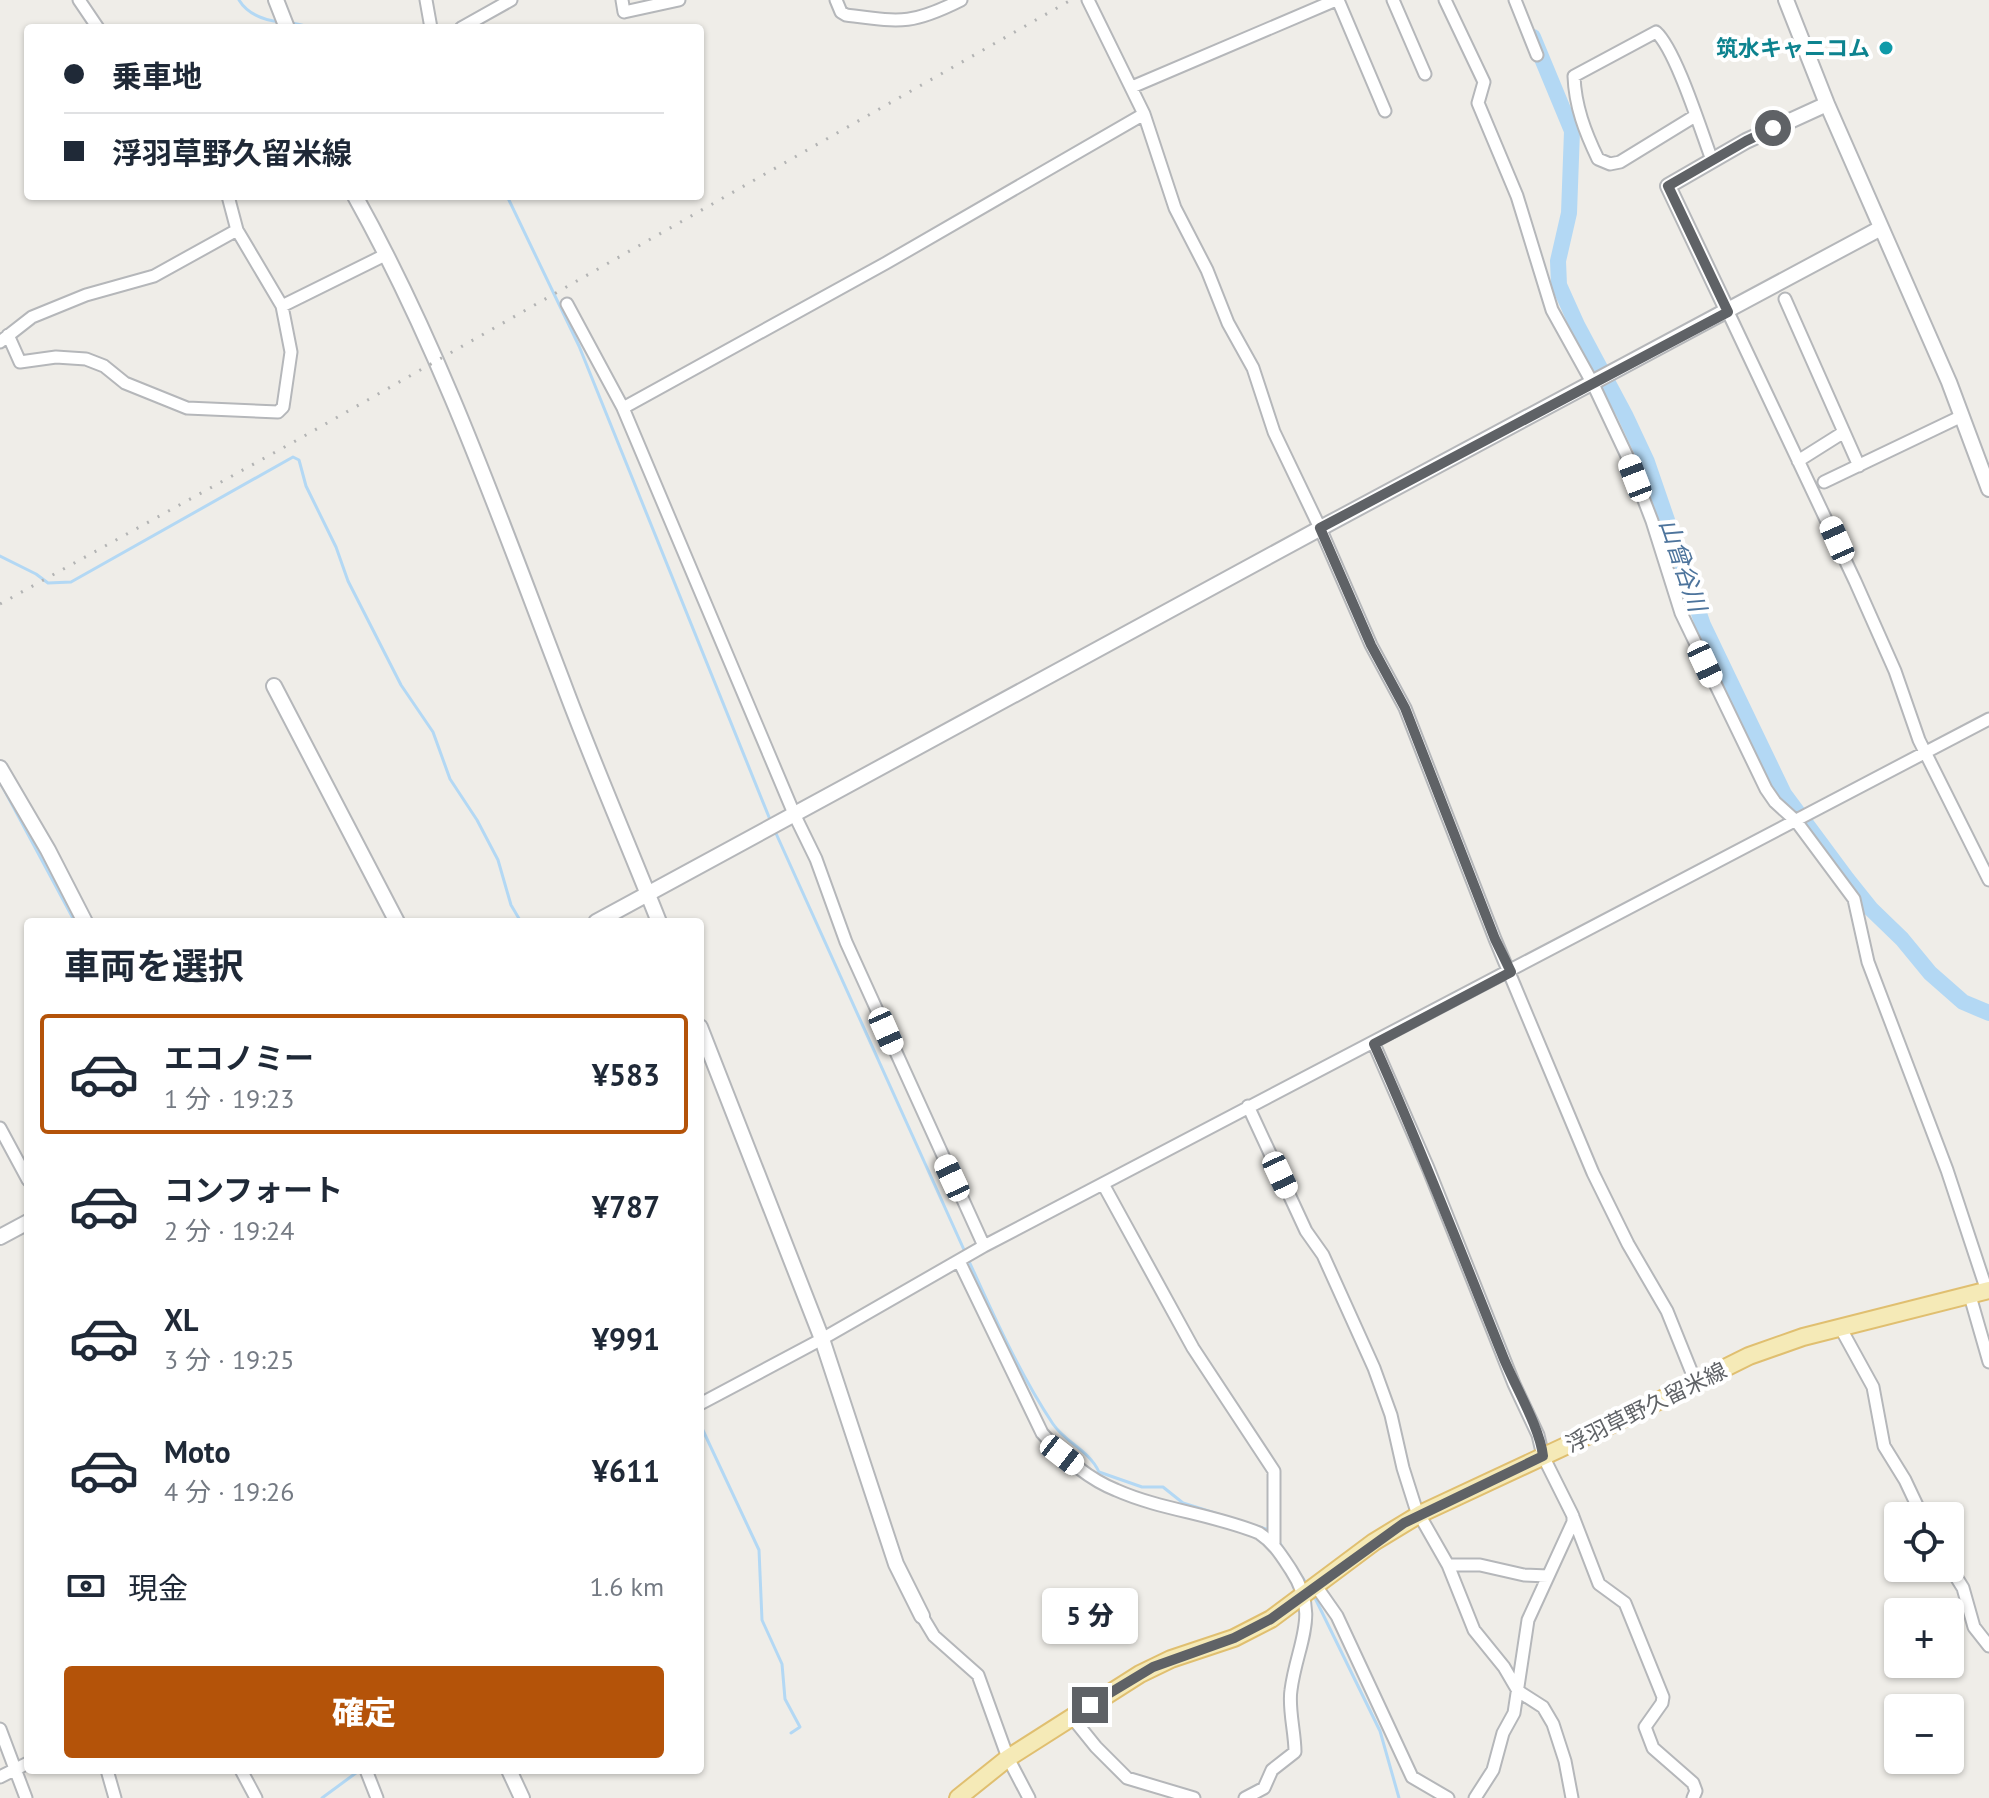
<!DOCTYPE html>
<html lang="ja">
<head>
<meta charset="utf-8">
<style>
  :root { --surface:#fff; --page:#f6f6f7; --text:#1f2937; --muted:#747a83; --line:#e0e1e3; --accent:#b45309 }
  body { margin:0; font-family:"PT Sans","Noto Sans JP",sans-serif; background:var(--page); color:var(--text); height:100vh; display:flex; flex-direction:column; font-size:30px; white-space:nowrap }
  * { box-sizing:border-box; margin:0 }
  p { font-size:26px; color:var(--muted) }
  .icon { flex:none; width:44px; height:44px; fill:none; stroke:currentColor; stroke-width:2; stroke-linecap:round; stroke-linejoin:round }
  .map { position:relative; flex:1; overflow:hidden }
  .panel { position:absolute; left:24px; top:918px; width:680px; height:856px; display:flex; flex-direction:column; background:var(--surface); border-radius:8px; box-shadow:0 2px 6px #0004 }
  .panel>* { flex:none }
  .guide { position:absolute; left:24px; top:24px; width:680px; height:176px; border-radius:8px; box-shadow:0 2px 6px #0004; display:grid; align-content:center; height:176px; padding:0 40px; background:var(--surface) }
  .controls { position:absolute; left:1884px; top:1502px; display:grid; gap:16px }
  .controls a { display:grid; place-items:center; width:80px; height:80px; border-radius:8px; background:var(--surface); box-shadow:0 2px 6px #0004; font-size:40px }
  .end { position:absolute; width:36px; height:36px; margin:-18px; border:10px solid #5f6266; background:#fff; box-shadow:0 0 0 4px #fff }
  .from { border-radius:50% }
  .bubble { position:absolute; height:56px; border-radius:8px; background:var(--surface); box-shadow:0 2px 6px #0004; font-size:26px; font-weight:800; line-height:56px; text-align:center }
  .car { position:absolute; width:24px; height:48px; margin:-24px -12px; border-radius:10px; box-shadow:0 0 6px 2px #0007; background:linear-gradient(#fff 24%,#345 0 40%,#fff 0 76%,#345 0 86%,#fff 0) }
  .guide b { display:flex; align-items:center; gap:28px; height:76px; font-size:30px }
  .guide b+b { border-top:2px solid var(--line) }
  .guide i { width:20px; height:20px; background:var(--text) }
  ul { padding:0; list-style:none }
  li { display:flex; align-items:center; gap:24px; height:120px; margin:0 16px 12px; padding:0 24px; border:4px solid transparent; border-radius:8px }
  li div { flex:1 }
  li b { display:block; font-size:30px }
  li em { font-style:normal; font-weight:800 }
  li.active { border-color:var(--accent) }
  li>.icon { width:72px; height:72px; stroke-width:1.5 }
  h2 { padding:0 40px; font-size:36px; line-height:96px }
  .pay { display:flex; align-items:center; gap:20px; height:88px; padding:0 40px; font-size:30px }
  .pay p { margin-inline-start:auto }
  .primary-button { display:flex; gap:16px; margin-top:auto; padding:16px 40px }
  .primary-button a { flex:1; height:92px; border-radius:8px; background:var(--accent); color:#fff; font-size:32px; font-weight:800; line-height:92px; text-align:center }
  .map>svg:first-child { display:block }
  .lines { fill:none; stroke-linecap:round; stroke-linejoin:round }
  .stream { stroke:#b3d8f4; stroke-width:3 }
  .river { stroke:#b3d8f4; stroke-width:16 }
  .minor-casing { stroke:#b5b7ba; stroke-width:15 }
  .tertiary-casing { stroke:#b5b7ba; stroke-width:18 }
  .primary-casing { stroke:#e0bf70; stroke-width:20 }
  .minor { stroke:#fff; stroke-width:11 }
  .tertiary { stroke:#fff; stroke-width:14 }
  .primary { stroke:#f5eab7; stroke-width:16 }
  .rail { stroke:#b3b4b4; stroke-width:3; stroke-dasharray:2 10; stroke-linecap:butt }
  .route { stroke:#5f6266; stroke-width:10 }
  .culture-dot { fill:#0f9aa8; stroke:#fff; stroke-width:3 }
  .labels { text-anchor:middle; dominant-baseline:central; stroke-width:8; stroke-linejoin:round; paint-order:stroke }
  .culture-label { font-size:22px; font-weight:bold; fill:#0d838f; stroke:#fff; text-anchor:end }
  .street-label { font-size:22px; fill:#5f6266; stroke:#fff }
  .water-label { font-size:24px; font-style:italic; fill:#4d749c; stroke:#fff }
</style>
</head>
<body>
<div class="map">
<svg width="1989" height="1798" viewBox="0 0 1989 1798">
  <rect width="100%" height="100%" fill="#efede8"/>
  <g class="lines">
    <!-- stream -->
    <path class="stream" d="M239 0C248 15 264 20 280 22
      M292 23 315 28
      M507 196 579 346 771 822
      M0 556 36 574 48 583 71 582 293 457 299 460 306 486 336 547 348 581 401 685 433 732 450 779 477 820 498 860 511 905 521 922
      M0 782 75 922
      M774 829 965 1252
      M968 1259C993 1314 1019 1373 1053 1424 1066 1443 1089 1450 1099 1472L1142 1487H1163L1183 1503 1269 1530
      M700 1424 759 1550 762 1620 782 1664 785 1699 800 1727 791 1733
      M1279 1542 1308 1586
      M1314 1596 1380 1731 1399 1798
      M322 1798 360 1770"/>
    <!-- river -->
    <path class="river" d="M1533 37 1572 131 1569 213 1558 261 1559 285 1577 325 1625 415 1647 462 1703 625 1784 794 1847 879 1871 909 1902 939 1930 973 1963 1002 1989 1013"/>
    <!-- minor casing -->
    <g class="minor-casing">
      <path id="minor" d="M79 0 98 28
        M426 0 431 28
        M622 0 624 12 679 0
        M836 0 841 12 846 15C901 22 911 25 961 0
        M1088 0 1144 114 1175 208 1207 270 1228 323 1253 368 1274 432 1320 528 1371 645 1405 708 1495 939 1593 1173 1628 1244 1667 1311 1696 1383
        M1338 0 1385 111
        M1393 0 1425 74
        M1445 0 1484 82 1478 103 1517 196 1552 310 1593 384 1627 456 1652 521 1681 613 1766 789 1775 802 1796 821 1854 899 1868 962 1947 1170 1987 1291
        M1515 0 1537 55
        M461 28 511 0
        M1132 87 1336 0
        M1695 116 1620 162 1610 164 1598 159C1585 132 1575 106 1574 76L1656 32C1676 50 1701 131 1712 160
        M228 196 237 230 282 306 387 254
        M1785 299 1859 466
        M567 304 623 408 795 816 816 859 846 942 984 1246
        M1728 312 1855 581 1895 671 1919 740 1989 880
        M8 335 20 362 56 357 86 359 104 366 125 383 187 408 278 412 283 407 291 352 282 306
        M0 342 32 317 86 295 154 276 237 230
        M623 408 886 263 1144 114
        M1798 461 1844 432
        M1824 482 1962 416
        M1374 1044 1428 1168 1514 1384 1538 1435 1543 1456 1572 1514 1599 1584 1625 1603 1663 1697 1662 1703 1645 1727 1653 1748 1693 1783 1696 1791 1693 1798
        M1248 1106 1306 1231 1323 1255 1374 1368 1391 1415 1403 1468 1416 1509 1448 1565 1474 1630 1504 1667 1518 1691 1543 1707 1553 1724 1565 1761 1572 1798
        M0 1128 28 1180
        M1103 1184 1193 1348 1274 1471V1543
        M959 1261 1042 1433C1063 1457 1086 1478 1116 1490 1161 1510 1213 1514 1259 1533 1274 1543 1281 1555 1291 1570 1321 1615 1297 1643 1291 1690 1288 1708 1295 1732 1295 1752L1272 1770 1264 1788 1245 1798
        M1970 1296 1989 1362
        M1840 1327 1873 1387 1884 1446 1905 1480 1922 1516
        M700 1404 822 1339 984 1246 1989 719
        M1448 1565H1480L1524 1575 1548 1576
        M1950 1567 1963 1588 1974 1627 1989 1646
        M1316 1586 1337 1616 1412 1777 1448 1798
        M922 1616 934 1636 978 1675 1008 1758 1029 1798
        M1071 1716 1096 1747 1127 1778 1194 1798
        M0 1729 26 1798
        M107 1770 115 1798
        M241 1770 256 1798
        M366 1770 377 1798
        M0 1777 28 1763
        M1475 1798 1493 1770 1503 1733 1514 1713 1528 1620 1573 1522V1516"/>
    </g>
    <!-- tertiary casing -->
    <g class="tertiary-casing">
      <path id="tertiary" d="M276 0 287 28
        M1786 0 1827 104 1949 382 1989 489
        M355 196C441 350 499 516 562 680 592 761 627 841 659 922
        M1728 312 1668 186 1746 141 1827 104
        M274 686 397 922
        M0 768 48 850 85 922
        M596 922 1330 523 1881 228
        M700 1027 822 1339 896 1564 922 1616
        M0 1237 28 1222
        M509 1770 522 1798"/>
    </g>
    <!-- primary casing -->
    <g class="primary-casing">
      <path id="primary" d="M958 1798 1008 1758 1140 1674 1171 1659 1234 1638 1271 1619 1374 1542 1420 1514 1602 1429 1749 1356 1803 1337 1989 1290"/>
    </g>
    <!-- minor -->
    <use href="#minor" class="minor"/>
    <!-- tertiary -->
    <use href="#tertiary" class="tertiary"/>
    <!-- primary -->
    <use href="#primary" class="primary"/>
    <!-- rail -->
    <path class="rail" d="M0 604 299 439 1071 0"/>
  </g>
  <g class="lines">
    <!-- route -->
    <path class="route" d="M1090 1705 1153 1667 1234 1638 1271 1619 1404 1523 1543 1456C1540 1427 1513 1383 1502 1354 1460 1250 1420 1146 1374 1044L1511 972 1495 939 1405 708 1371 645 1320 528 1728 312 1668 186 1746 141 1773 128"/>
  </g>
  <!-- markers -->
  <circle class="culture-dot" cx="1886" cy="48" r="8"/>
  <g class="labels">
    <!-- culture labels -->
    <g class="culture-label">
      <text x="1870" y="48">筑水キャニコム</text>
    </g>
    <!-- street labels -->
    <g class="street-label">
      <text transform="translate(1646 1407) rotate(-26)">浮羽草野久留米線</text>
    </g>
    <!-- water labels -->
    <g class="water-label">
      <text transform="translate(1683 565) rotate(71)">山曾谷川</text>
    </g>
  </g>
</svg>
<div class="controls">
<a><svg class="icon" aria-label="locate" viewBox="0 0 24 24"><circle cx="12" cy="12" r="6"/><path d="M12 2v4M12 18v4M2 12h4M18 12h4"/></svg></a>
<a>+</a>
<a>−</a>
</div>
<i class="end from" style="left:1773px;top:128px"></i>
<i class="end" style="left:1090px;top:1705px"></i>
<div class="bubble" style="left:1042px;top:1588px;width:96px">5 分</div>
<i class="car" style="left:1635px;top:478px;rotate:339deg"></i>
<i class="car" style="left:1837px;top:540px;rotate:336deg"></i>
<i class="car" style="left:1705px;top:664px;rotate:155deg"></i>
<i class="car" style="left:886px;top:1031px;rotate:156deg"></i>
<i class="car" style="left:1280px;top:1175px;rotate:155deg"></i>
<i class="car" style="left:952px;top:1178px;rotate:335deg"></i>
<i class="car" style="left:1062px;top:1455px;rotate:128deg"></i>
<div class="guide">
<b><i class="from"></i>乗車地</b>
<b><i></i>浮羽草野久留米線</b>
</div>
<section class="panel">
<h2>車両を選択</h2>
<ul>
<li class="active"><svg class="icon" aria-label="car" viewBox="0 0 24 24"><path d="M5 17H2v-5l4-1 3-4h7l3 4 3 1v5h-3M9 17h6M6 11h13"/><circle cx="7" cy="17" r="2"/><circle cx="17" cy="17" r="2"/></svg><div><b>エコノミー</b><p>1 分 · 19:23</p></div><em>¥583</em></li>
<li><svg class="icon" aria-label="car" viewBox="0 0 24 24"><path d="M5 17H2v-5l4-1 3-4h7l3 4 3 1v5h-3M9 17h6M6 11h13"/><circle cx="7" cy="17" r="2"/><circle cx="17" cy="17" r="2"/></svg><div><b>コンフォート</b><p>2 分 · 19:24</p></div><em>¥787</em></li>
<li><svg class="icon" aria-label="car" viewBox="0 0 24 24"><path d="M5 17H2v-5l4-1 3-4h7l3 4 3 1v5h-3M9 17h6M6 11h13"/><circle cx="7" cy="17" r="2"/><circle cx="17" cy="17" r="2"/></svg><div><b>XL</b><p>3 分 · 19:25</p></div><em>¥991</em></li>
<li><svg class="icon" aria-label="car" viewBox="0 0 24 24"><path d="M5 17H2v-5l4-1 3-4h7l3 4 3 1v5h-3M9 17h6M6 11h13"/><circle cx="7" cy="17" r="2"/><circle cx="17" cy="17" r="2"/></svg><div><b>Moto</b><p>4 分 · 19:26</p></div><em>¥611</em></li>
</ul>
<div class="pay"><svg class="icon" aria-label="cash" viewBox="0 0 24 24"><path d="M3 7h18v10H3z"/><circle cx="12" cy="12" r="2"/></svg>現金<p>1.6 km</p></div>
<div class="primary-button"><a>確定</a></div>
</section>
</div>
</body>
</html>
